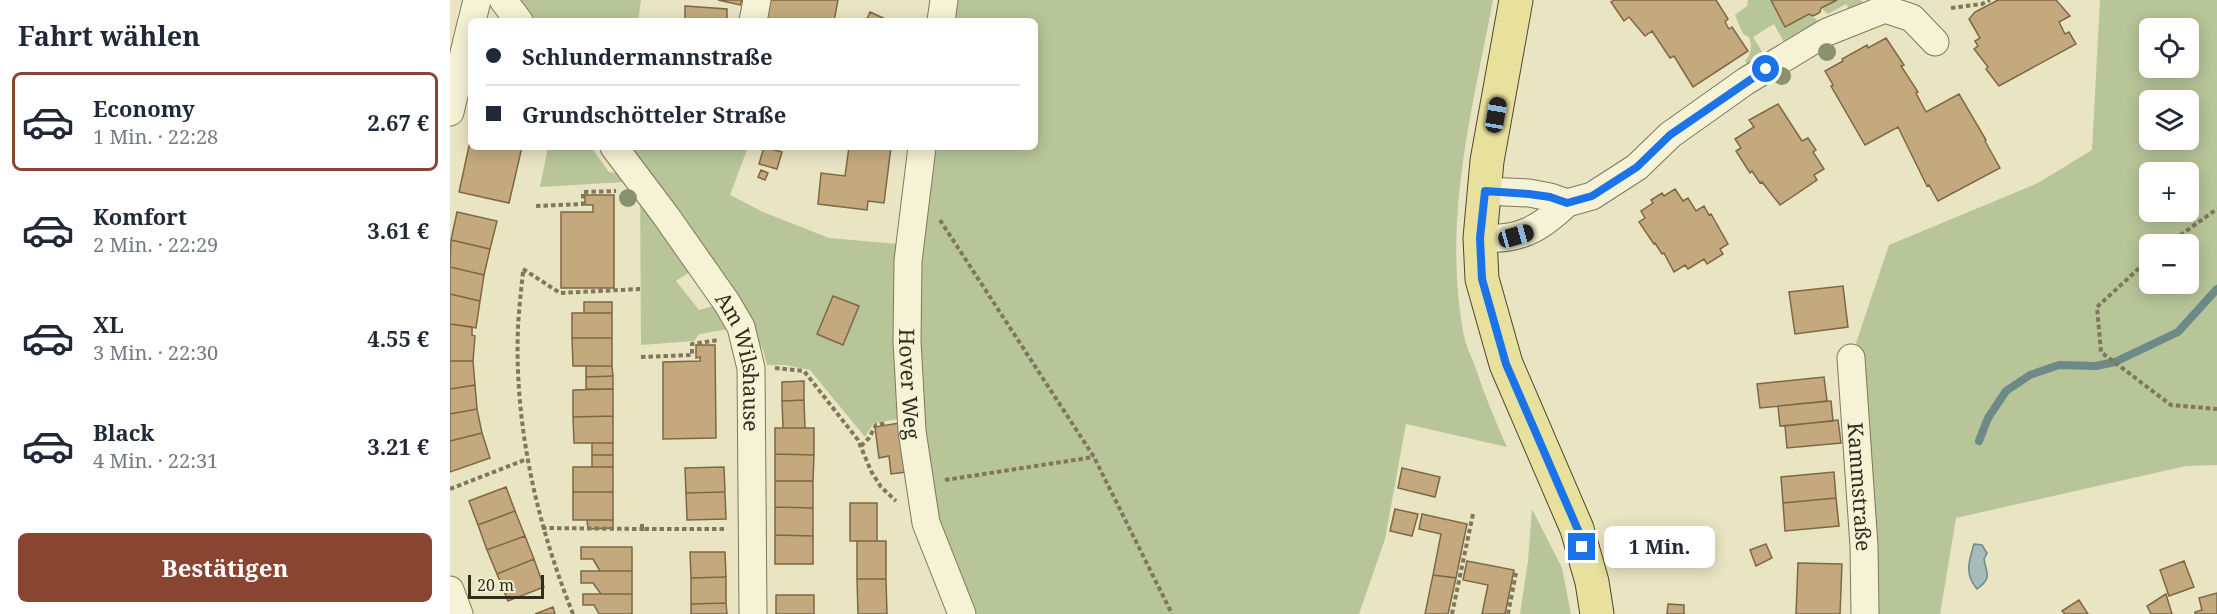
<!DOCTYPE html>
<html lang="de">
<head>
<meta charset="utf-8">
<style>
  :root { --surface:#fff; --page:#f2f2f3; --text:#1f2937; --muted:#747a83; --line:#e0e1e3; --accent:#8a4432 }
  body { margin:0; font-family:"Noto Serif",serif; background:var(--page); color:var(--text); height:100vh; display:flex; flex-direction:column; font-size:22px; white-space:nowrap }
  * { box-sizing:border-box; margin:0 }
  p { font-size:20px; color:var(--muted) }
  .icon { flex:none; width:33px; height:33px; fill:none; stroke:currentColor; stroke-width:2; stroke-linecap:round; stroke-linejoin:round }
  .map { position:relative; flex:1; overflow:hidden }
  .side { display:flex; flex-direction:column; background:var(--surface); width:450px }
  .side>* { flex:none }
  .top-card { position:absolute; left:18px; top:18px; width:570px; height:132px; border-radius:9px; box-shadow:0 3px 15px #0003; display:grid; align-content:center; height:132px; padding:0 18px; background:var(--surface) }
  .fabs { position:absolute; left:1689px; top:18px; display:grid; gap:12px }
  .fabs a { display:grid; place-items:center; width:60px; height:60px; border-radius:9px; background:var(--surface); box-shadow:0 3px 15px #0003; font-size:30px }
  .scale { position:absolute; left:18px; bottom:15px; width:76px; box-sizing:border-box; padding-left:6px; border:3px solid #322c1e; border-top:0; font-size:16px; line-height:21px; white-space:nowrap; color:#322c1e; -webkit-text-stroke:4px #f1efd2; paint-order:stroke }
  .end { position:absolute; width:27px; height:27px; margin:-14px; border:8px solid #1a73e8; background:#fff; box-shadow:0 0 0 3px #fff }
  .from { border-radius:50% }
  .bubble { position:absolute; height:42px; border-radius:9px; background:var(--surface); box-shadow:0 3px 15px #0003; font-size:20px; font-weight:700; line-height:42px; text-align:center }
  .car { position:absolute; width:18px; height:36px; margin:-18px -9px; border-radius:8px; box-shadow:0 0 4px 2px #0007; background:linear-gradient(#222 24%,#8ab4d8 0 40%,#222 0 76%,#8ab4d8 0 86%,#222 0) }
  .top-card b { display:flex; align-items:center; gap:21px; height:57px; font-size:22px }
  .top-card b+b { border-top:2px solid var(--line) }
  .top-card i { width:15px; height:15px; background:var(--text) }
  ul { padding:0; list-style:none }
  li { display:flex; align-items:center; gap:18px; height:99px; margin:0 12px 9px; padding:0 6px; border:3px solid transparent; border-radius:9px }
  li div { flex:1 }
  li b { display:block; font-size:22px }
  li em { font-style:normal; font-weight:700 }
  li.current { border-color:var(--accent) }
  li>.icon { width:54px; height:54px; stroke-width:1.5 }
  h2 { padding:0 18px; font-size:27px; line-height:72px }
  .action { display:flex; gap:12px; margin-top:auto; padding:12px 18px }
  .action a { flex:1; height:69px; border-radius:9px; background:var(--accent); color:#fff; font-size:24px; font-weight:700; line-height:69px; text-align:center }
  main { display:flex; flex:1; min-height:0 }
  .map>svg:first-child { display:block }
  .green { fill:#b7c598; fill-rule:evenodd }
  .water { fill:#a5bcba; stroke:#6d8988; stroke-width:1.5 }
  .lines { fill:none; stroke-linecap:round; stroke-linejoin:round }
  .stream { stroke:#6d8988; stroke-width:8 }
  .building { fill:#c3a97d; stroke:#7e6744; stroke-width:1.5 }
  .street-casing { stroke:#81775c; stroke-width:29 }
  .primary-casing { stroke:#4f4530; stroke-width:35 }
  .path { stroke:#81775c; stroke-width:4; stroke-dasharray:4.5 3; stroke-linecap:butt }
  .street { stroke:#f5f2d5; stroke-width:27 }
  .primary { stroke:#e8e19e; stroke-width:33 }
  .tree { fill:#89916d }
  .route { stroke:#1a73e8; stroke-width:8 }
  .labels { text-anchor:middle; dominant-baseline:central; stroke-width:4.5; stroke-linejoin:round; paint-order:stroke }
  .street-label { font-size:21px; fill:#322c1e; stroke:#f1efd2 }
</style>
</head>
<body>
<main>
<section class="side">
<h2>Fahrt wählen</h2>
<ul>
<li class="current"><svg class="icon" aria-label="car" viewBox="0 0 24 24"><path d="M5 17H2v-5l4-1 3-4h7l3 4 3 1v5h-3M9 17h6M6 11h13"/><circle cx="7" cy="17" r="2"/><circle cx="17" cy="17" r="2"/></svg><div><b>Economy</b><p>1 Min. · 22:28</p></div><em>2.67 €</em></li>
<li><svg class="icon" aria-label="car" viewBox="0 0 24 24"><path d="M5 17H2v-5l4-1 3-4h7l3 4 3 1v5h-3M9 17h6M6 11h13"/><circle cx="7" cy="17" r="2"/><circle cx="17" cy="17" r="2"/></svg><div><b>Komfort</b><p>2 Min. · 22:29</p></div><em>3.61 €</em></li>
<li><svg class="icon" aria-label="car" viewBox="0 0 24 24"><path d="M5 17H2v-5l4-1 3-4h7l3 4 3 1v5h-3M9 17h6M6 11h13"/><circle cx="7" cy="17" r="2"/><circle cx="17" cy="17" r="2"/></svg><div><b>XL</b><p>3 Min. · 22:30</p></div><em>4.55 €</em></li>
<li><svg class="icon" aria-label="car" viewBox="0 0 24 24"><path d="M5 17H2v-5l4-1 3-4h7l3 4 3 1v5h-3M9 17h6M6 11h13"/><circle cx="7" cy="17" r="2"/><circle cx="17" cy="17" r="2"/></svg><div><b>Black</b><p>4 Min. · 22:31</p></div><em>3.21 €</em></li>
</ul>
<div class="action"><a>Bestätigen</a></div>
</section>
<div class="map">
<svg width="1767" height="614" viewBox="0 0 1767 614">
  <rect width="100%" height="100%" fill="#e9e5c3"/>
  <!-- green -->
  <path class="green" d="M70 0H191L188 21H83Z
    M494 0H1043C1022 112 992 221 1014 336 1016 346 1021 356 1025 366 1034 394 1045 420 1057 447L956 424 935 539 909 614H512L461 417 424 423 415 437 360 370 335 365H317L313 350 285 291 176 147H298L280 195 313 212 379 238 460 245 472 147H585V21H491Z
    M1298 0H1321L1335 26 1359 14 1367 20 1365 25 1335 44 1324 24 1303 37 1314 55 1299 65 1295 61C1302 53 1302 47 1299 37L1293 34 1285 15 1297 6Z
    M1387 0H1411L1414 5 1401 13 1396 4 1378 14 1371 8Z
    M1650 0H1767V465L1736 466 1506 518 1490 614H1415L1401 358 1439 245 1588 183 1642 150ZM1700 28H1738V68H1700ZM1700 100H1738V140H1700ZM1700 172H1738V212H1700ZM1700 244H1738V284H1700Z
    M98 147H141L159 172 169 173 174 182 90 187Z
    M190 181 244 269 226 281 249 310 267 305 279 329 249 334 244 341 191 345Z
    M1082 509 1112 568 1121 614H1070L1078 561Z"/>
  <!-- water -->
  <path class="water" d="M1524 544 1532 545 1537 553 1534 559C1537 575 1542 578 1527 589 1514 574 1519 561 1524 544Z"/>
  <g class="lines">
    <!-- stream -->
    <path class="stream" d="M1529 441 1538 418 1556 391 1580 375 1609 365 1646 366 1665 362 1728 332 1767 289"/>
  </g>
  <!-- building -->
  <path class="building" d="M268 0H292L290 5Z
    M314 0H388L384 21H309Z
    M1164 0H1266L1278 19 1275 22 1279 29 1282 27 1298 51 1243 87 1224 56 1220 58 1202 31 1195 36 1179 17 1174 21 1161 2Z
    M1321 0H1387L1371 8 1370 12 1367 14 1363 16 1359 14 1335 27Z
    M1548 0H1606L1620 16 1609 22 1615 34 1619 32 1626 44 1549 86 1536 69 1538 67 1524 49 1528 46 1525 41 1530 38 1519 19 1525 12Z
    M235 6 277 9V21H235Z
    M420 12 440 21H416Z
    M1436 38 1454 65 1451 66 1468 92 1466 93 1476 112 1509 94 1536 140 1535 141 1550 168 1488 201 1479 185 1477 186 1448 127 1415 145 1381 86 1383 85 1375 71 1393 61 1392 59 1417 45 1418 48Z
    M1328 104 1352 141 1358 138 1366 150 1363 152 1374 169 1364 175 1367 180 1330 205 1312 182 1310 183 1302 171 1300 173 1286 151 1291 148 1285 139 1304 127 1299 120Z
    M21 137V147H72L59 203 9 192Z
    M314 147 332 152 327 169 309 164Z
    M399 147H441L434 203 418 201 417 210 368 204 371 173 395 176Z
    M311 170 318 173 315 180 308 177Z
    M1225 189 1233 201 1238 198 1246 211 1254 206 1259 215 1261 214 1278 244 1270 249 1273 254 1257 264 1254 259 1238 269 1235 265 1224 272 1214 253 1212 254 1205 243 1204 244 1189 222 1195 218 1191 211 1203 203 1201 200 1212 193 1214 196Z
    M135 195H164V288H111V212H143V205H135Z
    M7 212 47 221 40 249 1 240Z
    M1 240 40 249 34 275 0 267Z
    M0 267 34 275 30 301 0 294Z
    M1393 286 1398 327 1345 334 1339 292Z
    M0 294 30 301 26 328 0 324Z
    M383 296 409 306 393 345 367 334Z
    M134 302H162V313H134Z
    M122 313H162V338H122Z
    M0 324 22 327V335L25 336 23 361H0Z
    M122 338H162V366H123Z
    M246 345H265L266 438 213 439V362L250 361V357L246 358Z
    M0 361H23L25 385 0 389Z
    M136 366H162L163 376 136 377Z
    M163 376V389H136V377Z
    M1374 377 1377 401 1310 408 1307 384Z
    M354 381V400L332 401V382Z
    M25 385 27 409 0 414V389Z
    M163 389V416L123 417V390Z
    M354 400 355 428H333L332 401Z
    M1381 401 1383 421 1330 426 1328 406Z
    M27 409 32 433 0 441V414Z
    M163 416V443H124L123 417Z
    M1388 420 1391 443 1337 448 1335 426Z
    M449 423 456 472 441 474 439 456 429 458 425 427Z
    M325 428H364V455L325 454Z
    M32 433 40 458 0 472V441Z
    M142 443H163V455H142Z
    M325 454 364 455 363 481H325Z
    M142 455H163V467H142Z
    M123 467H163V492H123Z
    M274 467 275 492 236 493 235 468Z
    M952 468 990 477 985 497 948 488Z
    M1384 472 1386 498 1333 503 1331 477Z
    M325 481H363V508L325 507Z
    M56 487 65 511 28 525 19 501Z
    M123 492H163V520H123Z
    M275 492 276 519 237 520 236 493Z
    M1386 498 1389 526 1335 531 1333 503Z
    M400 503H427V541H400Z
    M325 507 363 508V536L325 535Z
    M945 509 968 514 962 536 940 531Z
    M65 511 75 536 37 550 28 525Z
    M972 514 1017 524 1006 578 983 575 991 534 969 529Z
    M137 520H163V528L138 529Z
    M325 535 363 536V564H325Z
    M75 536 84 559 47 574 37 550Z
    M407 541H436V579H407Z
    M1316 544 1322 558 1306 566 1300 550Z
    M131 547H182V571H150L143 559H131Z
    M240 552H275L276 577 241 578Z
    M84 559 94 587 58 601 47 574Z
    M1017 561 1064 570 1055 614H1032L1038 585 1013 580Z
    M1734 561 1744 587 1719 596 1710 570Z
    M1348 563 1392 564 1390 614H1346Z
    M131 571H182V594H151L143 583H131Z
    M983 575 1006 578 998 614H975Z
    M276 577V603L241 604V578Z
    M407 579H436L437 614H408Z
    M1767 593V614H1745V612L1752 610 1749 598Z
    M133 594H182V614H149L144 605H133Z
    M1716 594 1722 614H1701L1697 606Z
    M326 595H364V614H326Z
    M1629 600 1638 614H1615L1612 611Z
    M276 603 277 614H241V604Z
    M1218 604 1234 605V614H1217Z
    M103 607 105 614H85Z"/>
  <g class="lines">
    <!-- street casing -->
    <g class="street-casing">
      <g id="street">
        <path d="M53 0 69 21"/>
        <path d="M22 21 27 0"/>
        <path d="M303 21 307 0"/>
        <path d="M491 21 494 0"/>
        <path d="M0 112 21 24"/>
        <path id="s1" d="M164 147 216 216 277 303 291 327 301 368 303 614"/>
        <path id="s2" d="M472 147 458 261 457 341 462 431 476 523 512 614"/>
        <path d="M1035 191 1079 193 1100 197 1117 203 1142 196 1187 167 1220 135 1296 81 1377 32 1435 9 1462 18 1485 42"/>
        <path d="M1030 238C1069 241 1090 229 1117 203"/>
        <path id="s3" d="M1401 358 1414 546 1415 614"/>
        <path d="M0 590 9 614"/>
      </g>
    </g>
    <!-- primary casing -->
    <g class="primary-casing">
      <path id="primary" d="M1066 0 1037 161 1030 238 1032 279 1056 364 1127 529 1142 582 1147 614"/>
    </g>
    <!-- path -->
    <path class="path" d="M1501 8 1532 4 1540 0
      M86 206 133 204V192L166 191
      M490 220 644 457 722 614
      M1718 244 1767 209
      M1700 258 1647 307 1651 352 1721 405 1767 409
      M73 269 110 293 190 289
      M73 272C71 291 69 309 68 327 64 425 87 524 123 614
      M191 357 242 355V344L269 340
      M325 368 354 371 408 440 421 471 431 487 446 501
      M411 446 419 438 426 425 437 423
      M495 480 644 457
      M0 489 77 459
      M192 524V529H276
      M92 528 192 529V533
      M1002 614 1023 514
      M1058 614 1066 573"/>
    <!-- street -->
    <use href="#street" class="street"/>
    <!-- primary -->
    <use href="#primary" class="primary"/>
  </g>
  <!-- trees -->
  <g class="tree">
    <circle cx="1377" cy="52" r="9"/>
    <circle cx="1332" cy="76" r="9"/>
    <circle cx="178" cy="198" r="9"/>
  </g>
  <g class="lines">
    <!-- route -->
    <path class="route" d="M1132 547 1128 530 1056 364 1032 279 1030 238 1035 191 1079 194 1100 197 1117 203 1142 196 1187 167 1220 135 1316 69"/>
  </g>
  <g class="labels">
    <!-- street labels -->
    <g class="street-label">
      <text stroke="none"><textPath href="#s1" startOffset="254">Am Wilshause</textPath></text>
      <text stroke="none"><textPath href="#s2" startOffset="238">Hover Weg</textPath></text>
      <text stroke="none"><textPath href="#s3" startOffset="129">Kammstraße</textPath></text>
    </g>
  </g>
</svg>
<div class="fabs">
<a><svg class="icon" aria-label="locate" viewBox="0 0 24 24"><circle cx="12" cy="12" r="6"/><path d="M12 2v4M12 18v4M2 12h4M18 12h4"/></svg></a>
<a><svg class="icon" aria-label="layers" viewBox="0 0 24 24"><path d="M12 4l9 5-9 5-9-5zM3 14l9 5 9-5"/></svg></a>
<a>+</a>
<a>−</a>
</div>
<div class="scale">20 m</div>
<i class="end from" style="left:1316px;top:69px"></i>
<i class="end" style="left:1132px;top:547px"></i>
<div class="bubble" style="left:1154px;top:526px;width:111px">1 Min.</div>
<i class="car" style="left:1046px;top:115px;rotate:10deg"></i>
<i class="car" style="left:1066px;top:236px;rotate:74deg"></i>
<div class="top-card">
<b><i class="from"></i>Schlundermannstraße</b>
<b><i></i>Grundschötteler Straße</b>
</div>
</div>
</main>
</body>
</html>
